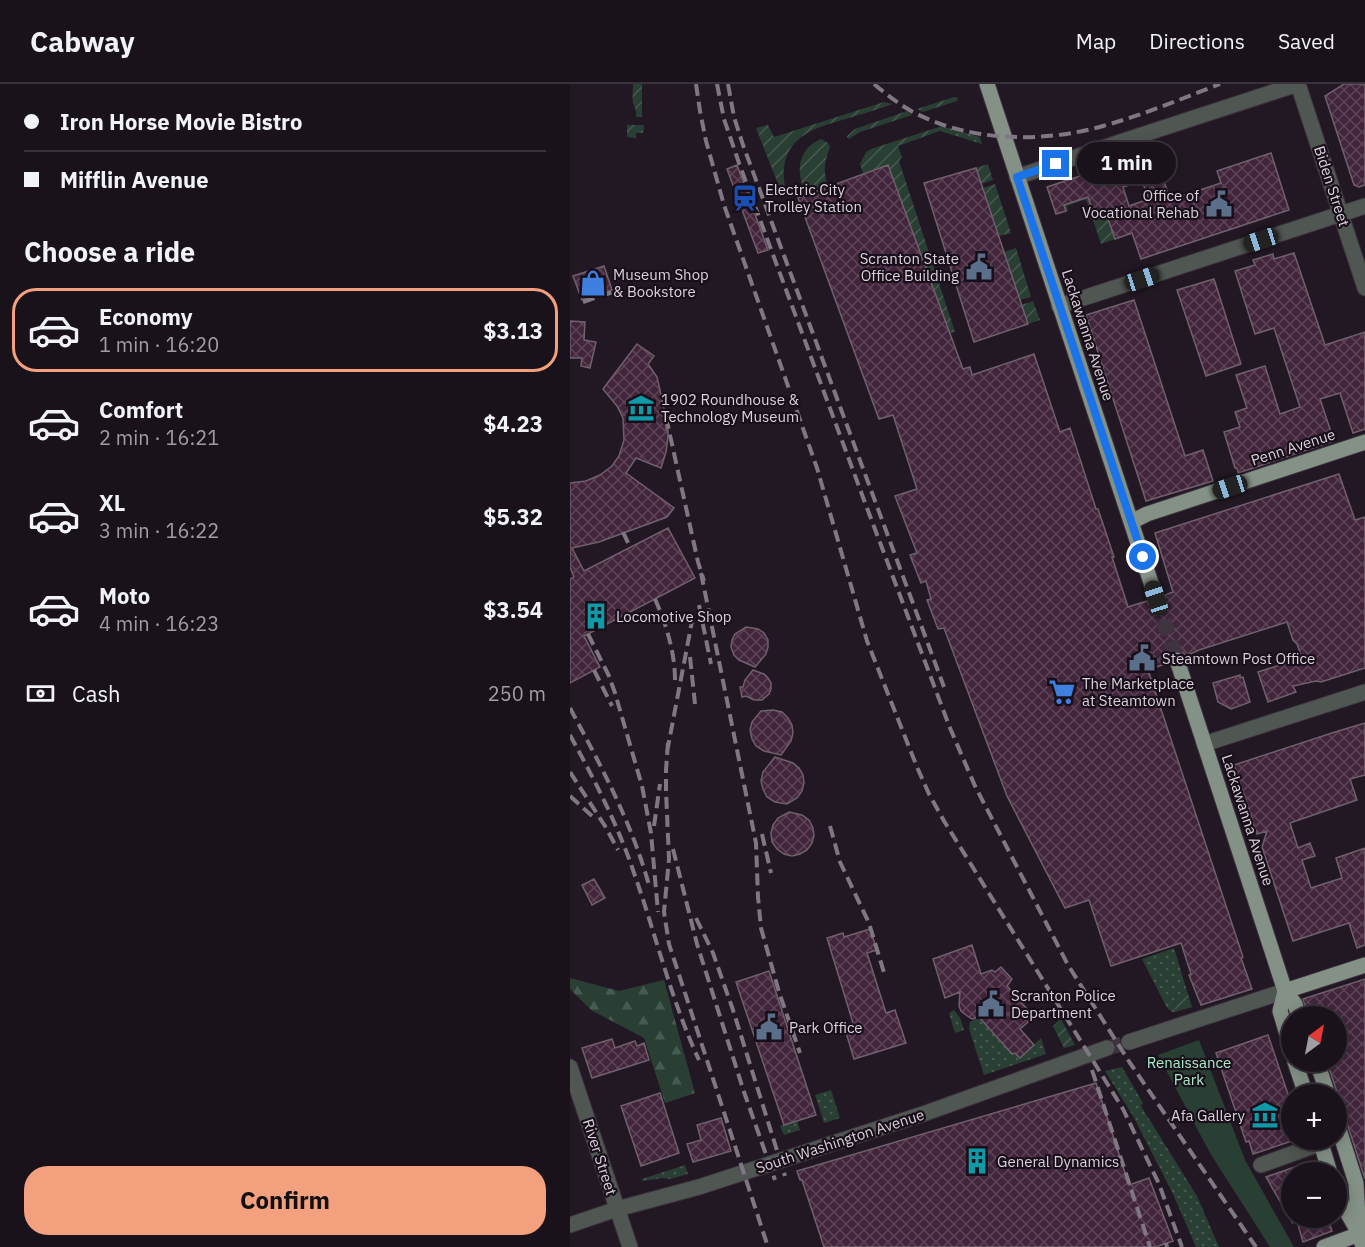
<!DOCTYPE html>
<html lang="en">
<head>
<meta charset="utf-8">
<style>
  :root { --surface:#1a121b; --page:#272028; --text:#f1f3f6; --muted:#9f9ea3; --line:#38323a; --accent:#f2a07e }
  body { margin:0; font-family:"IBM Plex Sans",sans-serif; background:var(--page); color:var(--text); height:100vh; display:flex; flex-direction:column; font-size:22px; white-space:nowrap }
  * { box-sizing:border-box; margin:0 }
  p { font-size:20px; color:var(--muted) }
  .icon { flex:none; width:33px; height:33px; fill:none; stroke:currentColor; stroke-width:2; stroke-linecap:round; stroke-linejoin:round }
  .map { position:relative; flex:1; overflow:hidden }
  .details { display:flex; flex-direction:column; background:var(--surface); width:570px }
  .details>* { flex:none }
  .banner { display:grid; align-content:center; height:132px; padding:0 24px; background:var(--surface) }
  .needle { width:39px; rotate:32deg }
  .controls { position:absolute; left:711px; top:922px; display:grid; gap:12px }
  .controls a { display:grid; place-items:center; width:66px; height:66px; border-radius:50%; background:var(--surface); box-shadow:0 3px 15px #0003,0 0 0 2px var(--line); font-size:30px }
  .end { position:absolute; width:27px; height:27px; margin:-14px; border:8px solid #1a73e8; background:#fff; box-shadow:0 0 0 3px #fff }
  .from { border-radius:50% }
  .bubble { position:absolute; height:42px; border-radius:21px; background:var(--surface); box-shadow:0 3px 15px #0003,0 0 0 2px var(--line); font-size:20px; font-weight:700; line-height:42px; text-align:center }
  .car { position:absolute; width:18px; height:36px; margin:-18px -9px; border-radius:8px; box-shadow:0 0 4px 2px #0007; background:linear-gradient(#222 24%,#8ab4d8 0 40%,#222 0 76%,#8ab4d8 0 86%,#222 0) }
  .banner b { display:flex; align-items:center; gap:21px; height:57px; font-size:22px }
  .banner b+b { border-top:2px solid var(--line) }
  .banner i { width:15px; height:15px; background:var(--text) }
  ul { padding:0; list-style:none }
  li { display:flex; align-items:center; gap:18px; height:84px; margin:0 12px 9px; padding:0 12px; border:3px solid transparent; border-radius:24px }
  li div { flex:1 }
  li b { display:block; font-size:22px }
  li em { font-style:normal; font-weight:700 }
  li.current { border-color:var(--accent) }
  li>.icon { width:54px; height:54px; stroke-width:1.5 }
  h2 { padding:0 24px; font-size:27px; line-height:72px }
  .pay { display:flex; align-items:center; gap:15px; height:66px; padding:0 24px; font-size:22px }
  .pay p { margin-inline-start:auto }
  .action { display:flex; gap:12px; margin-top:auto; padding:12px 24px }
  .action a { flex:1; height:69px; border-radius:24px; background:var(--accent); color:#111; font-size:24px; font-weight:700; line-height:69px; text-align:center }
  header { display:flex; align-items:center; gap:36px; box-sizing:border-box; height:84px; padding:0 30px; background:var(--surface); border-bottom:2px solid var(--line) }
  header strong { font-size:28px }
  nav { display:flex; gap:33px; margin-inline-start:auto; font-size:21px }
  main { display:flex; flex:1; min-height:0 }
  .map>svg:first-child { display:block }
  .grass { fill:url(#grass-dots) }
  .forest { fill:url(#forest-firs) }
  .park { fill:#293f33 }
  .garden { fill:url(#garden-furrows) }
  .building { fill:url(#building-cross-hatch); stroke:#6f606b; stroke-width:1.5; fill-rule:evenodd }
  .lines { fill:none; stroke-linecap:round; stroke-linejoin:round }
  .minor-tunnel { stroke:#3d343f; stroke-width:15; stroke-dasharray:15 8; stroke-linecap:butt }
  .major-tunnel { stroke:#3d343f; stroke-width:15; stroke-dasharray:15 8; stroke-linecap:butt }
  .minor-casing { stroke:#3c323d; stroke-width:17 }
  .major-casing { stroke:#3c323d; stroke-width:17 }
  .minor { stroke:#505651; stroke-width:15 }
  .major { stroke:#849186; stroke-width:15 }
  .rail { stroke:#7f7781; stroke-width:4; stroke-dasharray:12 6; stroke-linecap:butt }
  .route { stroke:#1a73e8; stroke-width:8 }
  .labels { text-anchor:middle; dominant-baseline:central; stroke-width:4.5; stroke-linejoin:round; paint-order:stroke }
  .street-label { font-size:15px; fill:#d9d2da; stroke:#190f1a }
  .poi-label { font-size:15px; fill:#d9d2da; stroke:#190f1a; text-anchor:start }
  .park-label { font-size:15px; fill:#a6ecc7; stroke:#190f1a }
</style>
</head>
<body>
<header>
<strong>Cabway</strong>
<nav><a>Map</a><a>Directions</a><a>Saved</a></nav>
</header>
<main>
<section class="details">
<div class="banner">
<b><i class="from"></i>Iron Horse Movie Bistro</b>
<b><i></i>Mifflin Avenue</b>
</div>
<h2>Choose a ride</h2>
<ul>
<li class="current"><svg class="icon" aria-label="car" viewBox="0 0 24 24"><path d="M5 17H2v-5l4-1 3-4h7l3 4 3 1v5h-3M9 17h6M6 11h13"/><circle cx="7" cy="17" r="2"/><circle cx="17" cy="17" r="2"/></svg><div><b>Economy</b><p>1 min · 16:20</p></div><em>$3.13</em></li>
<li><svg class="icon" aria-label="car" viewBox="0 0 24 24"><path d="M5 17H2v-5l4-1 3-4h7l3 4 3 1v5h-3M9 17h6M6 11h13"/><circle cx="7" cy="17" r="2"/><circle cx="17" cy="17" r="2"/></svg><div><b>Comfort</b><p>2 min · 16:21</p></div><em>$4.23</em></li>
<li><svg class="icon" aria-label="car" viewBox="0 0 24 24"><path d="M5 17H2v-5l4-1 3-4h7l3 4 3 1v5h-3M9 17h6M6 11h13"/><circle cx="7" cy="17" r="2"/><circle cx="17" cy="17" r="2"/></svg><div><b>XL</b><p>3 min · 16:22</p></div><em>$5.32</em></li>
<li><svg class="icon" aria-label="car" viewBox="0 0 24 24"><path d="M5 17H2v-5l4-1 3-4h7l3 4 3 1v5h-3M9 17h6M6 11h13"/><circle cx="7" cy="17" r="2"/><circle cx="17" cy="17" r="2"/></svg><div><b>Moto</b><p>4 min · 16:23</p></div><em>$3.54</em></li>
</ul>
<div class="pay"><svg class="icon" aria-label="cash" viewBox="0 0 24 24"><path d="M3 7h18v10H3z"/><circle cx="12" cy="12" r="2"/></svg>Cash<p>250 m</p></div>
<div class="action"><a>Confirm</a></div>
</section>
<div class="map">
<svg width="795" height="1163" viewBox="0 0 795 1163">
  <defs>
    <pattern id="grass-dots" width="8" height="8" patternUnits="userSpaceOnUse" patternTransform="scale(1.5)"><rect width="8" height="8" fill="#293f33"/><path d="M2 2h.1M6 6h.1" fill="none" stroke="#475a50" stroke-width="1.8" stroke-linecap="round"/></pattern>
    <pattern id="forest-firs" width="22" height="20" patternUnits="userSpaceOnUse" patternTransform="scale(1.5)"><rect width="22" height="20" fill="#293f33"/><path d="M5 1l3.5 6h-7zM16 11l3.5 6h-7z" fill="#475a50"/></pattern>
    <pattern id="garden-furrows" width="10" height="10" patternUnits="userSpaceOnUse" patternTransform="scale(1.5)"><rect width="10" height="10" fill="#293f33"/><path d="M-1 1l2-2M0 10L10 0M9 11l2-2" fill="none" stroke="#475a50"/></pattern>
    <pattern id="building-cross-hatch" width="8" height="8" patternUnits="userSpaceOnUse" patternTransform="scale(1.5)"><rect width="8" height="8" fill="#42253b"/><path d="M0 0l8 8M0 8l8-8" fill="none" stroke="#5d4457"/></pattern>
  </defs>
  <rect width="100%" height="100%" fill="#221824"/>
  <!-- grass -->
  <path class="grass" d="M371 42 410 53 412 60 370 47 369 43Z
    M604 864 617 907C607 910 602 918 605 928H602L597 924 572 875Z
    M384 926 390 934 394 946 386 949 384 946 379 929Z
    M409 934 442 970 445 969 450 973 471 954 476 970 414 991 399 945C399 937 402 936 409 934Z
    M552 983 573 1019 571 1022 627 1112 649 1163H626L603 1110 563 1032 535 987Z
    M261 1006 270 1034 254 1039 245 1011Z
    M227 1037 230 1046 214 1051 210 1042Z
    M115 1081 118 1090 100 1095 93 1094 72 1097V1095Z"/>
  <!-- forest -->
  <path class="forest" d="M0 894 49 907 94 896 125 1009 95 1019 74 954 21 926 0 905Z"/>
  <!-- park -->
  <path class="park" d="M629 956 675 1076 724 1163H700L640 1069 588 971Z"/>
  <!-- garden -->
  <path class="garden" d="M63 0H72V33H66C67 27 65 25 63 19 62 14 63 6 63 0Z
    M384 13 388 14 387 17 353 28 347 25Z
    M314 18 323 20C306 26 289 31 272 36 246 44 218 51 214 84 213 90 214 97 215 103L210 105 186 44 198 41 204 53Z
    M337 27 342 31 290 48 279 55 277 53V52L285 45Z
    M57 41H74L73 49H66V54L57 53Z
    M369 43 370 47 328 62 332 73 329 77 385 248 380 249 318 82 293 90 290 80 296 68 301 65Z
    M251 55 258 59 260 63C254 81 253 85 258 103L236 111C226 89 226 66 251 55Z
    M418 80 423 96 411 100 406 84Z
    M425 100 441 149 429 152 413 104Z
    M518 113 525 132 536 129 545 155 531 160 516 115 497 122 498 127H496L494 121Z
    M446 164 461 213 450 216 434 168Z
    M463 217 470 236 458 240 451 221Z
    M617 907 622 923 605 928C602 917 607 910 617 907Z
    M491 935 505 961 494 964 483 942Z"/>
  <!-- building -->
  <path class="building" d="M774 0H795V101L789 103 784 101 755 12Z
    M585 67 599 113 605 112 606 114 651 99 647 87 701 69 719 126 571 175 562 149 545 155 536 129 525 133 518 113 494 121 496 127 486 130 477 103ZM572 97 579 115 559 122 553 103Z
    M167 81 198 166 188 169 157 85Z
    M318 81 393 285 400 283 402 291 464 270 490 348 500 344 526 425H528L544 473H542L558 523 577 517 579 521 583 523H590L595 517V511L603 508 585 449 769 390 785 436 795 433V584L751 598 746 597 723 602 726 608 698 618 688 588 732 574 727 560 723 556 717 538 629 566 620 570 621 572 616 573 614 569 610 567H603L598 573V579L578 586 673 873 671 874 682 905 631 921 619 891 621 890 611 859 541 882 519 816 495 824 437 712 374 544 368 545 357 516 361 515 356 497 351 499 340 471 347 469 325 412 347 405 323 331 309 335 228 114Z
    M406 84 458 240 404 258 354 99Z
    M724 169 755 261 795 248V345L783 349 770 309 750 315 764 357 668 389 667 384H665L654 348 670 343 665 328 677 324 666 291 695 282 710 330 730 323 704 244 685 250 665 187 685 181 683 176 703 170 704 175Z
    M34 182 42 206 12 216 3 192Z
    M644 195 671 280 636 292 607 206Z
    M564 216 615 372 633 366 643 397 576 417 516 231Z
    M0 237 15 238 14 256 26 258 20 284 11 282 12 274H0Z
    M67 260 84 272 78 280 87 293 96 333V346H98V352L96 368 91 384 66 374 56 389 104 424 97 433 29 458 2 464 14 487 98 444 125 494 14 552 30 583 0 599V495L4 493 0 483V399L16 397 30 391 42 382 49 372 54 356 53 334 47 322 33 305Z
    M176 543 188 545 194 549 198 556V563L196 570 185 583 169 576 164 571 161 563 162 556 165 550Z
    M183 586 194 590 198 594 201 599V605L199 610 192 616H184L176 612 172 613 170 603H173L175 596Z
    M670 591V594L673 593 680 618 661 625 648 618 643 599Z
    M203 626 212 628 218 634 222 641 223 649 221 657 211 671 194 667 186 662 182 655 180 646 182 638 191 627Z
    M795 639V691L780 695 787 716 720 739 728 764 740 759 745 772 732 776 741 804 772 794 766 774 795 764V861L787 864 779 839 723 857 692 763 697 747 687 750 664 681 765 648Z
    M205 673 223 679 229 684 233 691 234 699 232 707 227 714 217 720 205 718 197 713 193 705 191 697 193 688Z
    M219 728 232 731 239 736 243 744 244 752 242 759 237 766 230 770 222 772 214 770 207 765 202 758 201 749 203 741 208 734Z
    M24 795 35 814 22 821 12 801Z
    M300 845 307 866 297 869 316 929 325 926 336 959 284 975 274 942 283 939 257 854 273 849 274 853Z
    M402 861 411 890 422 886 425 888 431 883 442 895 437 902 464 933 450 945 464 961 450 974 445 969 442 970 409 933 402 935 396 931 391 927 389 922 390 908 375 914 363 875Z
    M199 887 246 1031 214 1041 166 898Z
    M795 895V1095L775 1033 770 1027 766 1018 767 1008 757 978H766V933H738L733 915Z
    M698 951 722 1022V1057L683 1070 679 1057 676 1058 646 969Z
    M42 955 45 964 65 957 67 962 74 959 79 976 22 994 12 964Z
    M526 999 559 1101 579 1094 603 1157 586 1163H254L232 1096H230L227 1087Z
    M90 1009 109 1069 71 1082 51 1022Z
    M151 1034 161 1067 123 1078 117 1060 131 1056 127 1041Z
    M739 1078 743 1089H722V1138L696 1093Z
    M726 1134H758L762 1147 733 1158Z"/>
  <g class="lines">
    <!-- minor-tunnel -->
    <path class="minor-tunnel" d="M537 964 559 958"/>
    <!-- major-tunnel -->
    <path class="major-tunnel" d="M586 514 607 576"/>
    <!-- minor casing -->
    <g class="minor-casing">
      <path id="minor" d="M447 93 550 58 728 0 795 204
        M489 222 795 122
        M634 660 795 608
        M559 958 715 907
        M0 983 60 1163
        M691 1081 749 1060
        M0 1141 47 1125 129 1103 353 1030 537 964"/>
    </g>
    <!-- major casing -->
    <g class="major-casing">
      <path id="major" d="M417 0 586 514
        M561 438 577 430 795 358
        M607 576 715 907 725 920 729 933
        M715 907 795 881
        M715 907 710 927 722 967
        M725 978 736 1011
        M747 978 758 1011
        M766 1036 786 1099 789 1149
        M750 1056 760 1089
        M766 1109 789 1149 793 1163
        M754 1163 795 1148"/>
    </g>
    <!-- minor -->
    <use href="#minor" class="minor"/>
    <!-- major -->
    <use href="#major" class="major"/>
    <!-- rail -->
    <path class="rail" d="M126 0 130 27 136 57 154 121 247 384 297 557 347 683 359 710 374 737 553 1025 589 1100 612 1163
      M147 0 154 35 169 79 297 424 380 644 405 702 498 881 560 979 686 1163
      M158 0 164 33 173 61 374 603
      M304 0C317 11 330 21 345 29 401 58 473 59 533 42 573 31 611 15 650 0
      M13 218 43 208
      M96 333 128 478 134 497
      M53 448 60 463
      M131 489 186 759 188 813 191 844 209 908 230 969
      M85 515C96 540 105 568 105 596
      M129 521 141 580
      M18 550 39 592 45 609 72 702 81 749 88 828
      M120 573 125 620
      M24 586 42 622
      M0 624C31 682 61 737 79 801
      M0 651C24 695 48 741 64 789 86 851 101 916 129 976
      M98 659 96 686V707L99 775 94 828 99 860 198 1163
      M97 668 123 532
      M0 688 35 742 48 766
      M0 712 22 732
      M84 742 90 700
      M260 742 270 778 299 839 315 892
      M192 750 201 789
      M103 765 127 860 174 1008 205 1096
      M126 834 143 869 163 926 215 1092
      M522 986 580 1163
      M596 1159 597 1163"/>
  </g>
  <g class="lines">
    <!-- route -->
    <path class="route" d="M486 80 447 93 573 473"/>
  </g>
  <!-- icons -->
  <defs>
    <g id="station-bare" transform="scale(2.07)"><path d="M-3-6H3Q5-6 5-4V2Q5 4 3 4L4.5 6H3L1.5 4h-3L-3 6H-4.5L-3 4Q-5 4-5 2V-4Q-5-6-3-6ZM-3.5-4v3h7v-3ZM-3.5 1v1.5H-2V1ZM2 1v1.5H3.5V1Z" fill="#1a4fb4" stroke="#190f1a" stroke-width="2.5" paint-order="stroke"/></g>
    <g id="civic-bare" transform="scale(2.07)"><path d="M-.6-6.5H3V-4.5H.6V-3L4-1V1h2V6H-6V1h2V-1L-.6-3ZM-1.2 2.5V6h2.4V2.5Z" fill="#5c6f8a" stroke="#190f1a" stroke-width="2.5" paint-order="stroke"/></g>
    <g id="shop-bare" transform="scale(2.07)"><path d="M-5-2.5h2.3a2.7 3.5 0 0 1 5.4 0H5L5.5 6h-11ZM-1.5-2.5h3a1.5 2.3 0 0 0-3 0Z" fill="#3f7fe0" stroke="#190f1a" stroke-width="2.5" paint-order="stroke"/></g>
    <g id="museum-bare" transform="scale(2.07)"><path d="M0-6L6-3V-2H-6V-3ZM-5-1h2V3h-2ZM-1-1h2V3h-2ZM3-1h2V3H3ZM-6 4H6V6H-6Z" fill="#0f9aa8" stroke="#190f1a" stroke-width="2.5" paint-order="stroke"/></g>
    <g id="building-bare" transform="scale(2.07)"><path d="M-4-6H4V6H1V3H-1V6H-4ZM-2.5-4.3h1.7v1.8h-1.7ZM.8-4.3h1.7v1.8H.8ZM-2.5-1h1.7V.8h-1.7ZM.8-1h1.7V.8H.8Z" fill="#0f9aa8" stroke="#190f1a" stroke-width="2.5" paint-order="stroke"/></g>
    <g id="supermarket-bare" transform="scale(2.07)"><path d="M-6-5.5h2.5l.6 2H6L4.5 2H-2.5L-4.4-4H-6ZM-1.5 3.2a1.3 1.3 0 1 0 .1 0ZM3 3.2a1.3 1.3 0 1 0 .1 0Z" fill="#3f7fe0" stroke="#190f1a" stroke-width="2.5" paint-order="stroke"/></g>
  </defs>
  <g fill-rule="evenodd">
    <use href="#station-bare" x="175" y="114"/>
    <use href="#civic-bare" x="649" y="120"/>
    <use href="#civic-bare" x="409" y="183"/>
    <use href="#shop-bare" x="23" y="199"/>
    <use href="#museum-bare" x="71" y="324"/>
    <use href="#building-bare" x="26" y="532"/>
    <use href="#civic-bare" x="572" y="574"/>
    <use href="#supermarket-bare" x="492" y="608"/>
    <use href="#civic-bare" x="421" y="920"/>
    <use href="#civic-bare" x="199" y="943"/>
    <use href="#museum-bare" x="695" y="1031"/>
    <use href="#building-bare" x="407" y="1077"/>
  </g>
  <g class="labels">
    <!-- street labels -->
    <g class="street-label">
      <text transform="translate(762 102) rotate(72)">Biden Street</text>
      <text transform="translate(518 251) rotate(72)">Lackawanna Avenue</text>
      <text transform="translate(723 363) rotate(-18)">Penn Avenue</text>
      <text transform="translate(678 736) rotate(72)">Lackawanna Avenue</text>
      <text transform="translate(270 1057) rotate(-18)">South Washington Avenue</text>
      <text transform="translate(30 1073) rotate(72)">River Street</text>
    </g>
    <!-- poi labels -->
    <g class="poi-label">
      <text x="195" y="105">Electric City<tspan x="195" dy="17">Trolley Station</tspan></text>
      <text x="629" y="111" text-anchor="end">Office of<tspan x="629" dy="17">Vocational Rehab</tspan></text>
      <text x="389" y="174" text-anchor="end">Scranton State<tspan x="389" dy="17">Office Building</tspan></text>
      <text x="43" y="190">Museum Shop<tspan x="43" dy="17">&amp; Bookstore</tspan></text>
      <text x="91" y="315">1902 Roundhouse &amp;<tspan x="91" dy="17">Technology Museum</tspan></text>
      <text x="46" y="532">Locomotive Shop</text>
      <text x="592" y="574">Steamtown Post Office</text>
      <text x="512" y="599">The Marketplace<tspan x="512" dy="17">at Steamtown</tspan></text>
      <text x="441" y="911">Scranton Police<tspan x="441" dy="17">Department</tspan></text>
      <text x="219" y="943">Park Office</text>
      <text x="675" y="1031" text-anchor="end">Afa Gallery</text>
      <text x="427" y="1077">General Dynamics</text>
    </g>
    <!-- park labels -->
    <g class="park-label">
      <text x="619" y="978">Renaissance<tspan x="619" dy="17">Park</tspan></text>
    </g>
  </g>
</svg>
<div class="controls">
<a><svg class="needle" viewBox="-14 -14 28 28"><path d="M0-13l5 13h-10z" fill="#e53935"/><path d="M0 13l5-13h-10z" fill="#9f9ea3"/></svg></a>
<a>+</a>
<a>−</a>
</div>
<i class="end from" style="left:573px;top:473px"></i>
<i class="end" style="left:486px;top:80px"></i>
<div class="bubble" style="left:507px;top:58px;width:99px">1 min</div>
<i class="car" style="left:691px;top:156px;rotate:252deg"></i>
<i class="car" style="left:572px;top:195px;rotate:72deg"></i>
<i class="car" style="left:660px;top:403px;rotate:252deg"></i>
<i class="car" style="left:586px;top:514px;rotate:342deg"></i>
</div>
</main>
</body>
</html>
